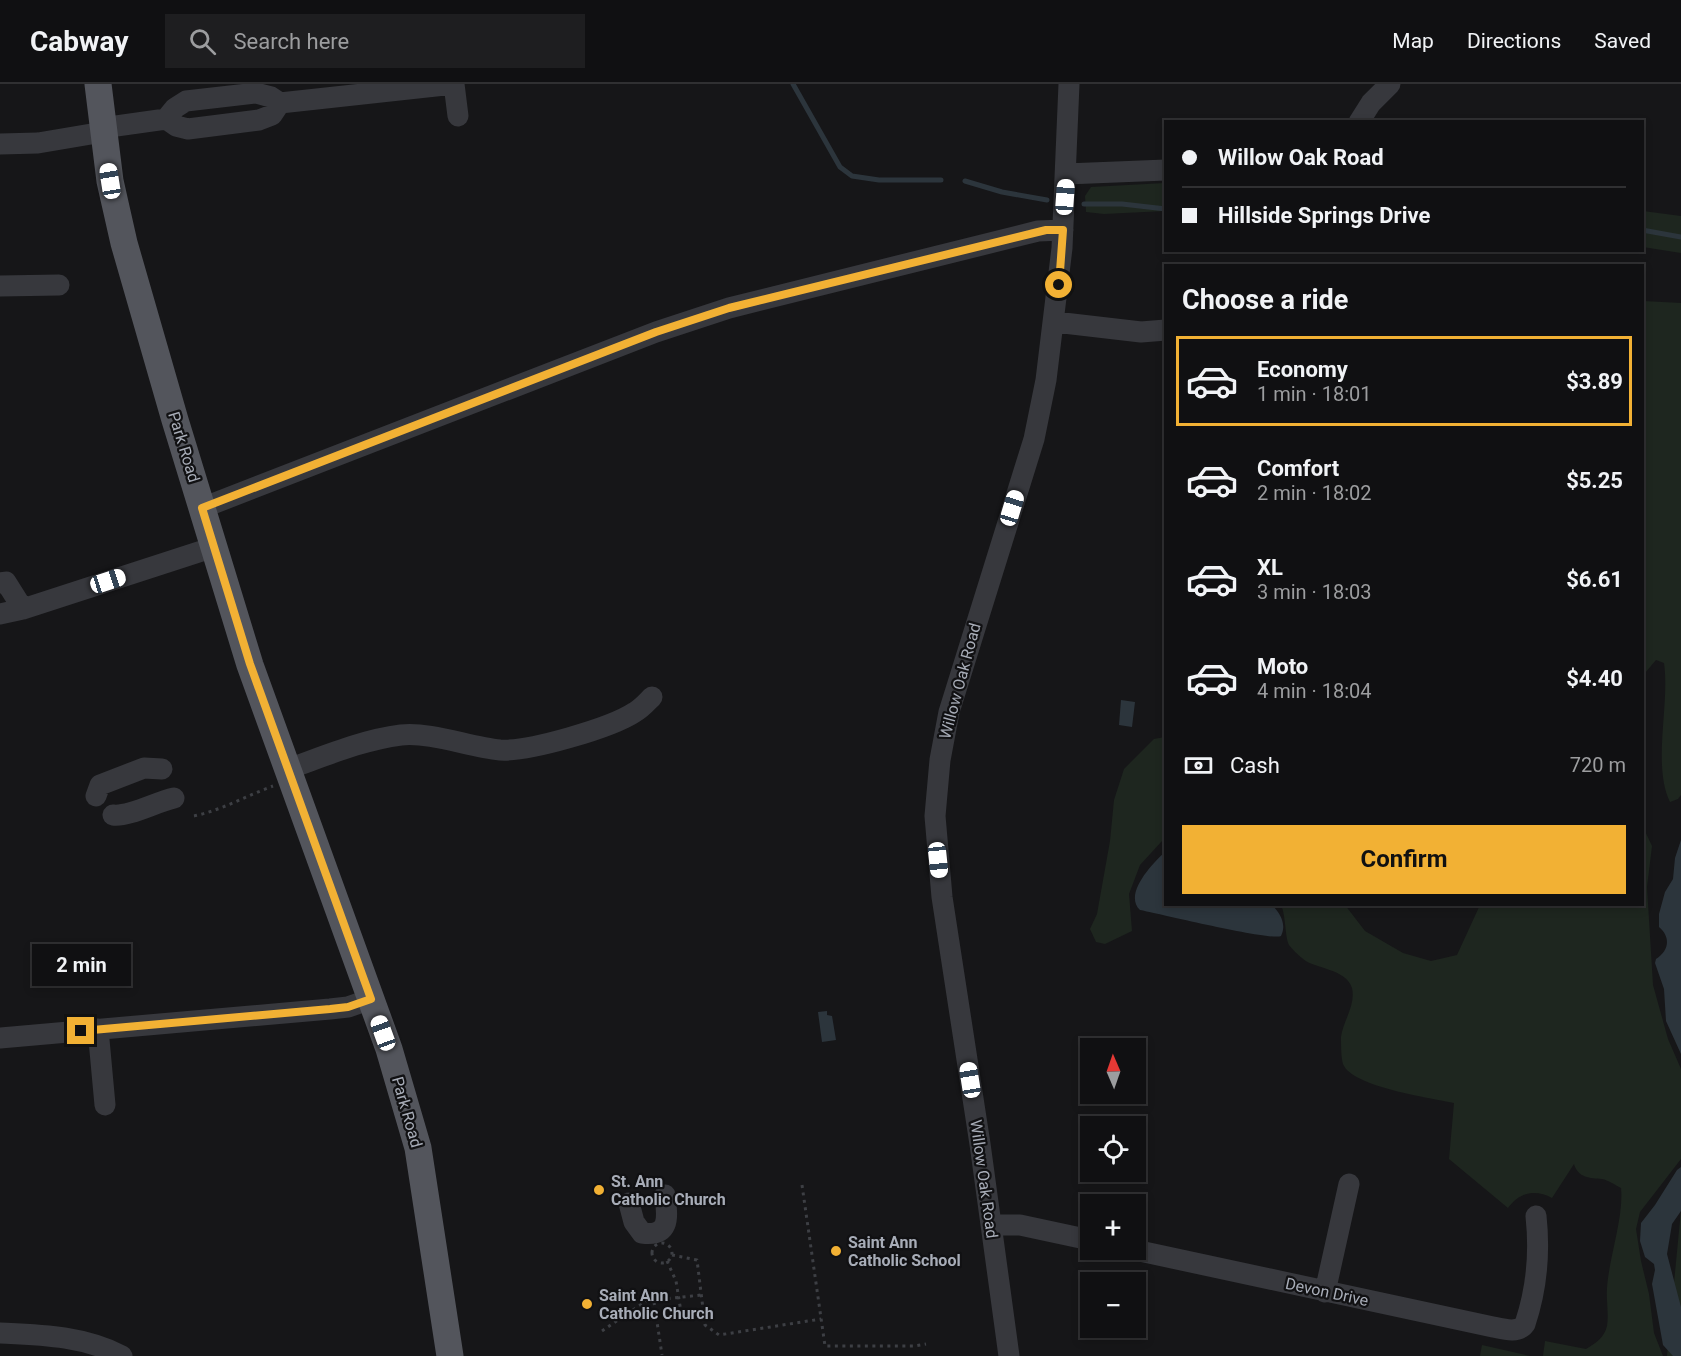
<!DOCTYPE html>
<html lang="en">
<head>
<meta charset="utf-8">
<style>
  :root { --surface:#101012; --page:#1e1e20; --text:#f1f3f6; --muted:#9c9d9f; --line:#303032; --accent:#f2b134 }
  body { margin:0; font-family:Roboto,sans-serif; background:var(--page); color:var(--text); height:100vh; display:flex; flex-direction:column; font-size:22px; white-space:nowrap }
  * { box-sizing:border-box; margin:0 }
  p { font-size:20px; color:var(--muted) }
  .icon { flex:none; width:33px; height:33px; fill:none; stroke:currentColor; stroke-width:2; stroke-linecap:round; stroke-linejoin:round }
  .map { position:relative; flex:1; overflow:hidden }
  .details { position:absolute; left:1164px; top:180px; width:480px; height:642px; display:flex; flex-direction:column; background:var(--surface); border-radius:0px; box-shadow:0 3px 9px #0003,0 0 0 2px var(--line) }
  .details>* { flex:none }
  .guide { position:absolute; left:1164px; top:36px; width:480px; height:132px; border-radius:0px; box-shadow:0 3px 9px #0003,0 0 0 2px var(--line); display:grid; align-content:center; height:132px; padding:0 18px; background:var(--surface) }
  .needle { width:39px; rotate:358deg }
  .controls { position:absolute; left:1080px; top:954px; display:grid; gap:12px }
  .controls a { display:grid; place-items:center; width:66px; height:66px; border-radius:0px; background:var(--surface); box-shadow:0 3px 9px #0003,0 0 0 2px var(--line); font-size:30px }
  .end { position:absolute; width:27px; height:27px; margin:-14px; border:8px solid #f2b134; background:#111; box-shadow:0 0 0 3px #111 }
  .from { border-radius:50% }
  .bubble { position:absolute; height:42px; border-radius:0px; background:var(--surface); box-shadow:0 3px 9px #0003,0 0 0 2px var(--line); font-size:20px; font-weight:700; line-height:42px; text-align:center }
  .car { position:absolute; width:18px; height:36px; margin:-18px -9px; border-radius:8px; box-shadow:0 0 4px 2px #0007; background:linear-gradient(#fff 24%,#345 0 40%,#fff 0 76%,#345 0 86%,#fff 0) }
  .guide b { display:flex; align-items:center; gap:21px; height:57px; font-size:22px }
  .guide b+b { border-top:2px solid var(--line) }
  .guide i { width:15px; height:15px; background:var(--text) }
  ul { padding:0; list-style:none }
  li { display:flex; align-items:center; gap:18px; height:90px; margin:0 12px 9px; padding:0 6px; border:3px solid transparent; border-radius:0px }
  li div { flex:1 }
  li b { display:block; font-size:22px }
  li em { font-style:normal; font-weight:700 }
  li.on { border-color:var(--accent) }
  li>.icon { width:54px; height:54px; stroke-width:1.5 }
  h2 { padding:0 18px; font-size:27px; line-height:72px }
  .pay { display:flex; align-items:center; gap:15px; height:66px; padding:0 18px; font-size:22px }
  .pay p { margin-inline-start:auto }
  .cta { display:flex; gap:12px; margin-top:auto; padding:12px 18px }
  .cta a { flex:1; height:69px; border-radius:0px; background:var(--accent); color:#111; font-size:24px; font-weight:700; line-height:69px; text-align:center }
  header { display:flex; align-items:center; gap:36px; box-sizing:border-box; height:84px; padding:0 30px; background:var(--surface); border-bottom:2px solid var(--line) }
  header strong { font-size:28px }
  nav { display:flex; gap:33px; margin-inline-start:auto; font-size:21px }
  .search { width:420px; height:54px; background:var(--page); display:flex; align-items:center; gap:15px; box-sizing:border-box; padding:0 21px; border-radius:0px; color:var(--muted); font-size:22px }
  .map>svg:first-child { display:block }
  .green { fill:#1e261f }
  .water { fill:#2c353c }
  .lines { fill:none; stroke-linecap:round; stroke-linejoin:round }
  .stream { stroke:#2c353c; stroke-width:5 }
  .path { stroke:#3d3f44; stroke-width:3; stroke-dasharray:3 4.5; stroke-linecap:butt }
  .minor { stroke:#37383d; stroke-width:21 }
  .major { stroke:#53555c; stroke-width:27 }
  .route { stroke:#f2b134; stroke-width:8 }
  .poi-dot { fill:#f2b134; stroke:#111113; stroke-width:2 }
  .labels { text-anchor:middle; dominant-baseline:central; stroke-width:4.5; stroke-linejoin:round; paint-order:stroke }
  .street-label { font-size:16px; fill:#a8adb8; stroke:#111113 }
  .poi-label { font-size:16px; font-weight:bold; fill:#a8adb8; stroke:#111113; text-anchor:start }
</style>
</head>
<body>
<header>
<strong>Cabway</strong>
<div class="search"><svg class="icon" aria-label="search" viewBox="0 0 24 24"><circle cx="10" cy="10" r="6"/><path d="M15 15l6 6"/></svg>Search here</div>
<nav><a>Map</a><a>Directions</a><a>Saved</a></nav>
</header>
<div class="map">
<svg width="1681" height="1272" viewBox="0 0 1681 1272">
  <rect width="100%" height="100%" fill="#161618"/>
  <!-- green -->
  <path class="green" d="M1165 99V127L1104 130 1086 128 1085 112 1091 103Z
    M1643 127 1681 132V169L1643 163Z
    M1643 217 1681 219V711L1678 715 1670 718C1652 681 1670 621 1664 579L1656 576 1645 589 1643 615Z
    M1165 653V756L1162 757 1140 781 1129 810 1132 847 1105 860 1096 858 1090 845 1097 830 1110 757 1114 716 1124 685 1154 655Z
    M1643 743 1652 762 1647 803 1653 901 1668 955 1681 985V1075L1640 1128 1636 1145 1641 1177 1649 1210 1654 1249 1663 1272H1543L1545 1257 1586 1265C1596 1259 1604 1254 1607 1242 1609 1230 1606 1216 1607 1204 1609 1173 1624 1133 1621 1104 1615 1101 1608 1096 1602 1095 1590 1094 1578 1094 1574 1080L1552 1114C1536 1105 1519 1108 1508 1124L1449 1075 1454 1019C1431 1014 1352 1003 1343 980 1341 974 1341 959 1341 953 1343 937 1356 921 1352 904 1346 884 1313 885 1302 874 1298 871 1292 865 1289 861 1285 853 1286 832 1281 821H1345L1365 847 1403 869 1431 877 1457 871 1480 821 1642 820Z
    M1681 1126V1272H1667Z
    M1482 1261 1530 1272H1480Z"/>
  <!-- water -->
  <path class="water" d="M1121 616 1135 618 1132 643 1119 641Z
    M1681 756V970L1666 937 1664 905 1655 879 1656 875C1669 867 1671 853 1659 843V830L1665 808 1673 795 1675 774Z
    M1165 768 1166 820 1272 821C1280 829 1287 840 1281 852 1271 857 1160 830 1140 826 1123 810 1153 779 1165 768Z
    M827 927V931L832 932 836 956 822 958 818 928Z
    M1681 1083V1127L1672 1140 1667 1170 1681 1223V1272H1673L1663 1261 1652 1200 1655 1186 1654 1180 1645 1173 1640 1157 1641 1139 1655 1121 1677 1086Z"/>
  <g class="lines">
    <!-- stream -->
    <path class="stream" d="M793 0 840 83 852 92 879 96H941
      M965 97 1002 108 1047 116
      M1084 120H1122L1166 125
      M1642 146 1681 153"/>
    <!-- path -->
    <path class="path" d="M194 732C222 726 246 712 273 702
      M802 1101 825 1262H915L926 1260
      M652 1169a10 10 0 1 1 20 0a10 10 0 1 1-20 0Z
      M672 1171 697 1176 705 1241 719 1251 821 1235
      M667 1177 676 1197 681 1228
      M654 1218 662 1271
      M602 1247 646 1217 701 1211"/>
    <!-- minor -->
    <path class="minor" d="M454 0 458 32
      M280 19 454 0
      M166 35 175 24 186 17 256 9 271 13 280 19
      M1359 38 1371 19 1390 0
      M102 44 166 35 176 42 188 45 259 36 272 31 280 19
      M0 60 38 59 103 48
      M1066 90 1166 86
      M0 202 59 201
      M1055 238 1141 248 1166 246
      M202 424 656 248 729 224 1038 147 1063 146
      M0 499 6 498 23 525
      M0 530 23 525 214 463
      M288 685C325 672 362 656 401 651 432 648 469 663 500 666 528 668 611 644 635 628 642 624 647 618 652 613
      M96 712 100 701 144 684 162 685
      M113 731C129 733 156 718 174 714
      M98 945 105 1021
      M0 954 330 925 348 923 371 915
      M629 1119 634 1138 642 1149C672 1153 667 1131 665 1111
      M991 1141H1020L1090 1156
      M1135 1166 1493 1243C1503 1245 1518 1250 1525 1240 1537 1204 1540 1169 1536 1132
      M1325 1208 1349 1100
      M0 1249C42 1251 84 1252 122 1272
      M1009 1272 980 1060 942 813 935 732 940 676 949 628 1034 355 1046 296 1062 164 1069 0"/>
    <!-- major -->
    <path class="major" d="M98 0 110 97 124 159 175 336 250 581 389 965 418 1064 450 1272"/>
  </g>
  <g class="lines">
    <!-- route -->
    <path class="route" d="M81 947 330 925 348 923 371 915 250 580 202 424 656 248 729 224 1046 146H1063L1059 201"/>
  </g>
  <!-- markers -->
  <g class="poi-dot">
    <circle cx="599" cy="1106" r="6"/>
    <circle cx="836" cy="1167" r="6"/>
    <circle cx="587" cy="1220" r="6"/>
  </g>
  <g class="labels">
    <!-- street labels -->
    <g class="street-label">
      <text transform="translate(184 363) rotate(73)">Park Road</text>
      <text transform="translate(960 597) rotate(-75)">Willow Oak Road</text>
      <text transform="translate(407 1028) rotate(74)">Park Road</text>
      <text transform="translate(984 1095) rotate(82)">Willow Oak Road</text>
      <text transform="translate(1327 1208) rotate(12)">Devon Drive</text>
    </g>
    <!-- poi labels -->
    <g class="poi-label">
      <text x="611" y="1097">St. Ann<tspan x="611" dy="18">Catholic Church</tspan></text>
      <text x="848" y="1158">Saint Ann<tspan x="848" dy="18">Catholic School</tspan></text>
      <text x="599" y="1211">Saint Ann<tspan x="599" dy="18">Catholic Church</tspan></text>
    </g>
  </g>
</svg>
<div class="controls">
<a><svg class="needle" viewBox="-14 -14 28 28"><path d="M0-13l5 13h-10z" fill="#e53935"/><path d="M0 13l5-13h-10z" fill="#9c9d9f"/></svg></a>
<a><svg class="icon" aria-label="locate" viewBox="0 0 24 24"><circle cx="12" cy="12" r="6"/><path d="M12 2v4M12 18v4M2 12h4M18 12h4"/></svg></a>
<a>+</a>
<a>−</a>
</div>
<i class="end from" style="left:1059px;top:201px"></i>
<i class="end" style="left:81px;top:947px"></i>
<div class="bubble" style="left:32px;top:860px;width:99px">2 min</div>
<i class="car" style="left:110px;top:97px;rotate:351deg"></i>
<i class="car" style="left:1065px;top:113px;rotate:4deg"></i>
<i class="car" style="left:1012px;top:424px;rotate:17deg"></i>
<i class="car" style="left:108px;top:497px;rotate:72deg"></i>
<i class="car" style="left:938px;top:776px;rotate:174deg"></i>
<i class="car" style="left:383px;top:949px;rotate:340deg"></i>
<i class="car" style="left:970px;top:996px;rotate:351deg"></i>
<div class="guide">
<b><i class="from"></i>Willow Oak Road</b>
<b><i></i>Hillside Springs Drive</b>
</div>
<section class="details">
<h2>Choose a ride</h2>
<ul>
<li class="on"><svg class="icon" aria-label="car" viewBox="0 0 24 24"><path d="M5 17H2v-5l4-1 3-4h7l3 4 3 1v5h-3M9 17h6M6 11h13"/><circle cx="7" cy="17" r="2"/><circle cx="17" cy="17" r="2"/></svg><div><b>Economy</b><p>1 min · 18:01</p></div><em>$3.89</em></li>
<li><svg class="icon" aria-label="car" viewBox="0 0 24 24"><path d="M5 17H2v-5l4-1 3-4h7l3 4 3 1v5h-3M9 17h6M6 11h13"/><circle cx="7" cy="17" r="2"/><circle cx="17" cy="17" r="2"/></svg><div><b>Comfort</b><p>2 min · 18:02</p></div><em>$5.25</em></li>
<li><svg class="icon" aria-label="car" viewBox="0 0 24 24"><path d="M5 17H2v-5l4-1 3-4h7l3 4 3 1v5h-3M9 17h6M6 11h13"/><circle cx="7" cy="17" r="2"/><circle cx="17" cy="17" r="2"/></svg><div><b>XL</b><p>3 min · 18:03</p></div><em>$6.61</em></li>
<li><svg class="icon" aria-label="car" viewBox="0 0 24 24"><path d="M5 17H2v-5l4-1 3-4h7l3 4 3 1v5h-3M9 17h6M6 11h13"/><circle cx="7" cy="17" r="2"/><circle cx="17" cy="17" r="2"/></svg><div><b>Moto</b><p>4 min · 18:04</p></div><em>$4.40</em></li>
</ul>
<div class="pay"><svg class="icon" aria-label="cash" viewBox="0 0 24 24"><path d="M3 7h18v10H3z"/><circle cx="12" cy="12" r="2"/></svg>Cash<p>720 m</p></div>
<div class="cta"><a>Confirm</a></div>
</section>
</div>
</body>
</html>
